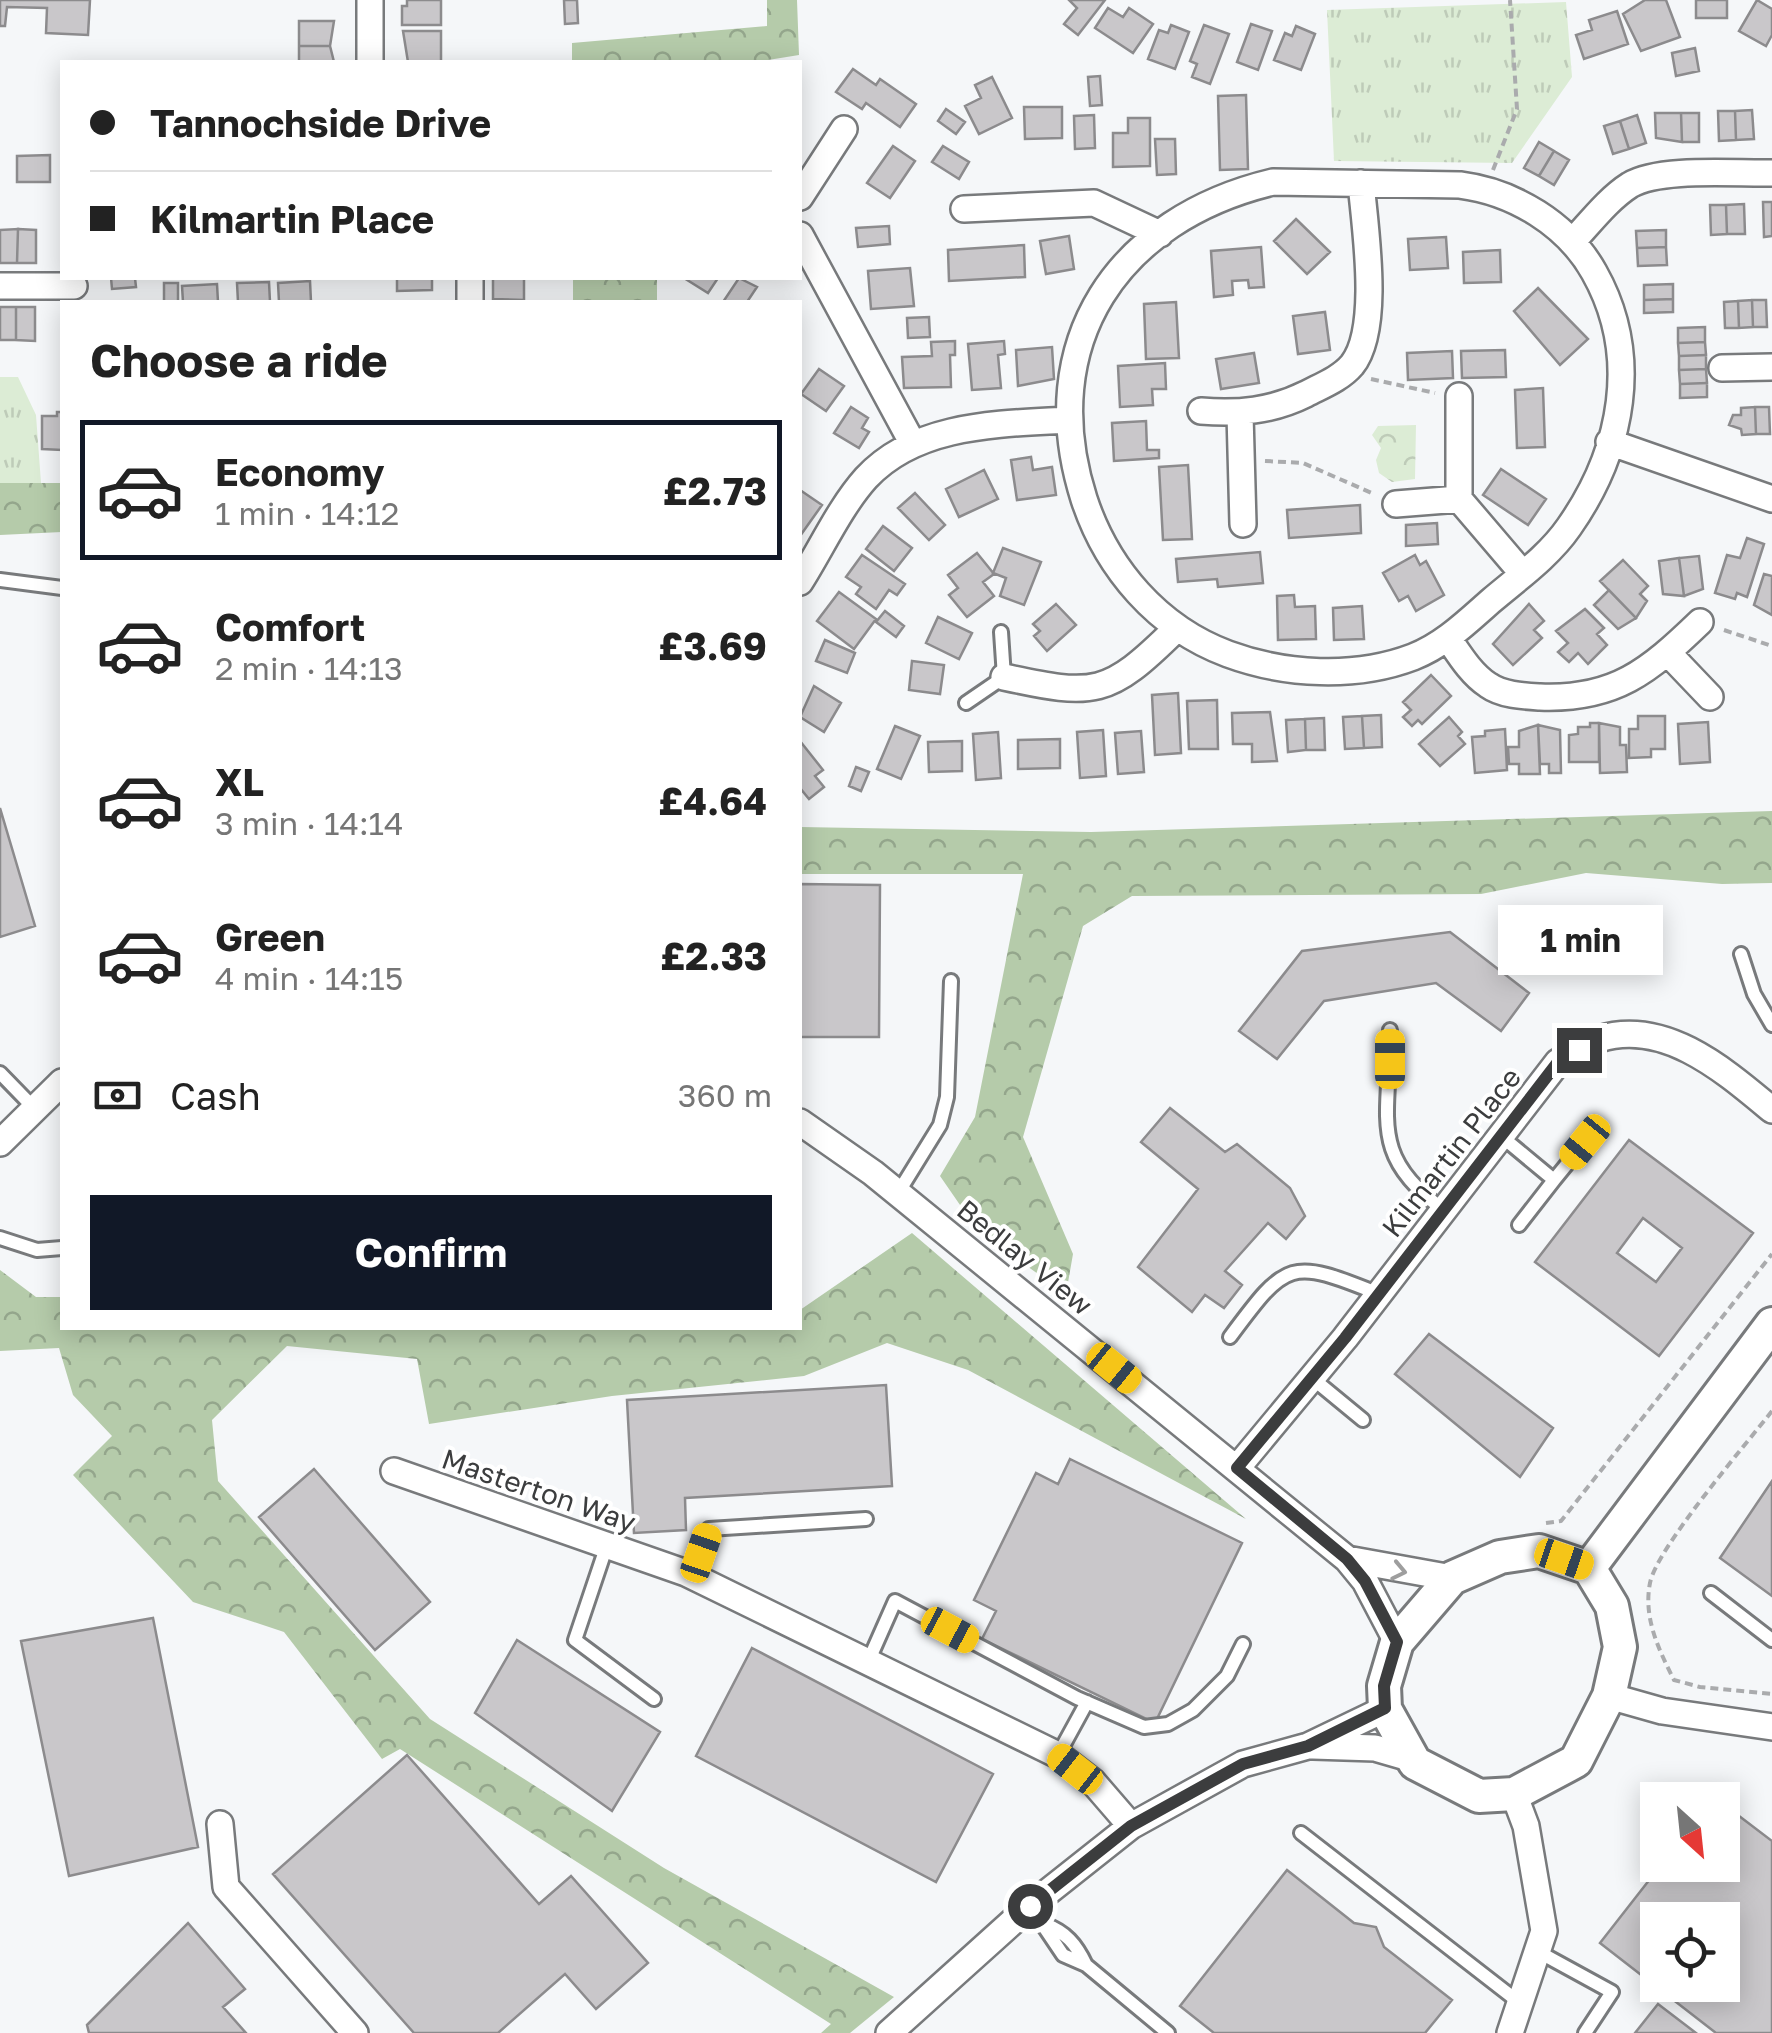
<!DOCTYPE html>
<html lang="en">
<head>
<meta charset="utf-8">
<style>
  :root { --surface:#fff; --page:#f2f2f2; --text:#222; --muted:#767676; --line:#e0e0e0; --accent:#111827 }
  body { margin:0; font-family:"Golos Text",sans-serif; background:var(--page); color:var(--text); height:100vh; display:flex; flex-direction:column; font-size:38px; white-space:nowrap }
  * { box-sizing:border-box; margin:0 }
  p { font-size:32px; color:var(--muted) }
  .icon { flex:none; width:55px; height:55px; fill:none; stroke:currentColor; stroke-width:2; stroke-linecap:round; stroke-linejoin:round }
  .map { position:relative; flex:1; overflow:hidden }
  .side { position:absolute; left:60px; top:300px; width:742px; height:1030px; display:flex; flex-direction:column; background:var(--surface); border-radius:0px; box-shadow:0 5px 25px #0003 }
  .side>* { flex:none }
  .hud { position:absolute; left:60px; top:60px; width:742px; height:220px; border-radius:0px; box-shadow:0 5px 25px #0003; display:grid; align-content:center; height:220px; padding:0 30px; background:var(--surface) }
  .needle { width:65px; rotate:153deg }
  .tools { position:absolute; left:1640px; top:1782px; display:grid; gap:20px }
  .tools a { display:grid; place-items:center; width:100px; height:100px; border-radius:0px; background:var(--surface); box-shadow:0 5px 25px #0003; font-size:50px }
  .end { position:absolute; width:45px; height:45px; margin:-22px; border:12px solid #3c3d3e; background:#fff; box-shadow:0 0 0 5px #fff }
  .from { border-radius:50% }
  .bubble { position:absolute; height:70px; border-radius:0px; background:var(--surface); box-shadow:0 5px 25px #0003; font-size:32px; font-weight:700; line-height:70px; text-align:center }
  .car { position:absolute; width:30px; height:60px; margin:-30px -15px; border-radius:12px; box-shadow:0 0 8px 2px #0007; background:linear-gradient(#f5c518 24%,#345 0 40%,#f5c518 0 76%,#345 0 86%,#f5c518 0) }
  .hud b { display:flex; align-items:center; gap:35px; height:95px; font-size:38px }
  .hud b+b { border-top:2px solid var(--line) }
  .hud i { width:25px; height:25px; background:var(--text) }
  ul { padding:0; list-style:none }
  li { display:flex; align-items:center; gap:30px; height:140px; margin:0 20px 15px; padding:0 10px; border:5px solid transparent; border-radius:0px }
  li div { flex:1 }
  li b { display:block; font-size:38px }
  li em { font-style:normal; font-weight:700 }
  li.selected { border-color:var(--accent) }
  li>.icon { width:90px; height:90px; stroke-width:1.5 }
  h2 { padding:0 30px; font-size:45px; line-height:120px }
  .pay { display:flex; align-items:center; gap:25px; height:110px; padding:0 30px; font-size:38px }
  .pay p { margin-inline-start:auto }
  .primary-button { display:flex; gap:20px; margin-top:auto; padding:20px 30px }
  .primary-button a { flex:1; height:115px; border-radius:0px; background:var(--accent); color:#fff; font-size:40px; font-weight:700; line-height:115px; text-align:center }
  .map>svg:first-child { display:block }
  .grass { fill:url(#grass-tufts) }
  .forest { fill:url(#forest-crowns) }
  .park { fill:url(#park-crowns) }
  .building { fill:#c9c7ca; stroke:#8c8b8d; stroke-width:2.5; fill-rule:evenodd }
  .lines { fill:none; stroke-linecap:round; stroke-linejoin:round }
  .service-casing { stroke:#787a7c; stroke-width:18 }
  .minor-casing { stroke:#787a7c; stroke-width:30 }
  .tertiary-casing { stroke:#787a7c; stroke-width:38 }
  .path { stroke:#aaabad; stroke-width:4; stroke-dasharray:8 5; stroke-linecap:butt }
  .service { stroke:#fff; stroke-width:12 }
  .minor { stroke:#fff; stroke-width:25 }
  .tertiary { stroke:#fff; stroke-width:32 }
  .oneway { stroke:#9e9e9e }
  .route { stroke:#3c3d3e; stroke-width:12 }
  .labels { text-anchor:middle; dominant-baseline:central; stroke-width:8; stroke-linejoin:round; paint-order:stroke }
  .street-label { font-size:28px; fill:#3c3d3e; stroke:#fff }
</style>
</head>
<body>
<div class="map">
<svg width="1772" height="2033" viewBox="0 0 1772 2033">
  <defs>
    <pattern id="grass-tufts" width="24" height="20" patternUnits="userSpaceOnUse" patternTransform="scale(2.5)"><rect width="24" height="20" fill="#dcecd5"/><path d="M3 7l-1-3M5 7V3M7 7l1-3M15 17l-1-3M17 17v-4M19 17l1-3" fill="none" stroke="#becbb8"/></pattern>
    <pattern id="forest-crowns" width="20" height="18" patternUnits="userSpaceOnUse" patternTransform="scale(2.5)"><rect width="20" height="18" fill="#b5cbaa"/><path d="M2 6a3 3 0 1 1 6 0M12 15a3 3 0 1 1 6 0" fill="none" stroke="#94a68c"/></pattern>
    <pattern id="park-crowns" width="20" height="18" patternUnits="userSpaceOnUse" patternTransform="scale(2.5)"><rect width="20" height="18" fill="#dcecd5"/><path d="M2 6a3 3 0 1 1 6 0M12 15a3 3 0 1 1 6 0" fill="none" stroke="#becbb8"/></pattern>
  </defs>
  <rect width="100%" height="100%" fill="#f5f7f9"/>
  <!-- grass -->
  <path class="grass" d="M1566 2 1572 77 1512 163 1334 161 1327 10Z
    M0 377H18L36 415 41 483H0Z"/>
  <!-- forest -->
  <path class="forest" d="M767 0H797L799 55 756 62H572V43L767 26Z
    M573 278H657V302H573Z
    M0 483H62V532L0 535Z
    M1772 811V883L1722 884 1586 873 1481 894 1132 896 1083 926 1023 1137 1073 1254 1066 1294 978 1231 940 1176 975 1117 1023 874H800V827L1091 832Z
    M912 1233 1246 1519 968 1370 887 1343 804 1376 612 1396 429 1424 417 1359 287 1346 212 1420 218 1481 430 1719 664 1868 894 1997 850 2033H821L831 2024 400 1749 382 1759 284 1632 193 1602 73 1475 112 1436 73 1395 59 1348 0 1351V1270L36 1297H62V1328H800V1310Z"/>
  <!-- park -->
  <path class="park" d="M1416 425 1415 479 1392 482 1379 473 1376 460 1381 448 1372 435 1378 426Z"/>
  <!-- building -->
  <path class="building" d="M0 0H90L88 35 46 33 47 8 7 7 5 26H0Z
    M407 0H441V25H402V6H407Z
    M564 0H577L578 23 565 24Z
    M1105 0 1078 35 1064 24 1077 8 1069 0Z
    M1666 0 1680 37 1641 51 1623 14 1645 0Z
    M1696 0H1727V18H1696Z
    M1757 0 1772 9V35L1766 46 1739 31Z
    M1108 8 1123 17 1129 8 1153 24 1133 53 1095 28Z
    M1617 11 1628 44 1584 59 1576 35 1592 30 1589 20Z
    M299 21H334L330 46H299Z
    M1251 24 1272 31 1258 70 1237 62Z
    M1171 25 1189 32 1175 69 1148 59 1159 30 1168 33Z
    M1204 25 1229 34 1210 84 1192 77 1197 64 1190 61Z
    M1296 26 1315 34 1301 70 1274 60 1285 33 1292 36Z
    M403 31H441V62H408Z
    M299 46H330L334 62H299Z
    M1695 48 1699 71 1676 76 1672 53Z
    M853 69 876 85 880 79 916 104 900 127 866 103 862 109 836 92Z
    M1100 76 1102 105 1090 106 1088 77Z
    M992 77 1012 118 979 134 965 106 981 98 975 85Z
    M1246 95 1248 169 1220 170 1218 96Z
    M1024 107H1062V138L1025 139Z
    M946 109 965 122 956 134 938 121Z
    M1752 110 1754 139 1736 140 1735 111Z
    M1718 111H1735L1736 140 1719 141Z
    M1655 113H1681L1682 142 1656 138Z
    M1681 113H1699V142H1682Z
    M1094 115 1095 148 1075 149 1074 116Z
    M1637 115 1646 143 1629 149 1620 121Z
    M1128 118H1150V166L1113 167V133H1128Z
    M1620 121 1629 149 1613 154 1604 126Z
    M1155 139H1175L1176 174 1157 175Z
    M1539 142 1554 151 1539 176 1524 168Z
    M893 146 915 161 890 198 867 183Z
    M943 146 969 162 959 179 932 162Z
    M1554 151 1569 160 1554 185 1539 176Z
    M50 155V182H17V156Z
    M1763 202H1772V236L1764 237Z
    M1744 204 1745 234H1727L1726 205Z
    M1710 205H1726L1727 234 1711 235Z
    M1296 219 1330 252 1307 274 1274 241Z
    M889 226 890 244 858 247 856 228Z
    M18 229 17 263H0V230Z
    M18 229 36 230V263H17Z
    M1666 230V247L1637 248 1636 231Z
    M1069 236 1074 269 1046 274 1040 241Z
    M1446 237 1448 268 1410 270 1408 239Z
    M1024 245 1025 277 949 281 948 250Z
    M1261 247 1264 287 1249 288 1248 280 1232 281 1233 295 1214 297 1211 251Z
    M1666 247 1667 265 1638 266 1637 248Z
    M1500 250 1501 282 1464 283 1463 252Z
    M910 268 914 306 871 309 868 271Z
    M111 278H135L136 287 112 289Z
    M397 278H432V290L397 291Z
    M493 278H524V300L493 299Z
    M684 278H718L708 293Z
    M739 278 757 287 747 302H723Z
    M310 281 311 302H279L278 283Z
    M269 282 270 302H238L237 283Z
    M164 283H178V302H164Z
    M217 284 218 302H183L182 286Z
    M1673 284V299L1644 300V285Z
    M1538 288 1588 339 1560 365 1514 311Z
    M1673 299V312L1644 313V300Z
    M1752 300H1766L1767 327H1753Z
    M1752 300 1753 327 1739 328 1738 301Z
    M1738 301 1739 328H1725L1724 302Z
    M1176 302 1179 358 1146 359 1144 304Z
    M0 307H16V340H0Z
    M16 307H35V341L16 340Z
    M1325 312 1330 350 1298 354 1293 316Z
    M929 317 930 337 908 338 907 318Z
    M1705 327V342L1678 343V328Z
    M955 341V355H950L951 387 904 388 902 357 932 356 931 342Z
    M1004 341 1005 354 998 355 1001 388 972 390 968 344Z
    M1705 342 1706 355 1679 356 1678 343Z
    M1052 347 1054 379 1018 386 1016 350Z
    M1505 350 1506 377 1462 378 1461 351Z
    M1452 351 1453 378 1408 380 1407 353Z
    M1254 353 1259 383 1221 389 1216 359Z
    M1706 355V369L1679 370V356Z
    M1165 363 1166 389H1152L1153 405 1120 407 1118 366Z
    M819 369 844 386 826 411 801 394Z
    M1706 369 1707 383 1680 384 1679 370Z
    M1707 383V397L1680 398V384Z
    M1543 388 1545 447 1517 448 1515 390Z
    M851 407 868 418 862 428 869 432 859 448 834 433Z
    M1755 407H1769L1770 434H1756Z
    M1755 407 1756 434 1742 435 1741 429 1729 425 1733 415H1741V408Z
    M57 412H62V450L42 449V416H57Z
    M1146 421 1147 450H1159V458L1114 461 1112 423Z
    M1031 457 1033 470 1052 467 1056 495 1017 500 1011 460Z
    M1188 465 1192 539 1163 540 1159 467Z
    M1501 469 1546 499 1528 525 1483 495Z
    M984 470 998 499 959 517 946 489Z
    M800 490 822 505 800 536Z
    M915 493 945 525 929 540 898 508Z
    M1360 505 1361 533 1289 538 1287 510Z
    M1437 523 1438 544 1406 546V525Z
    M883 526 912 548 894 571 866 549Z
    M1747 538 1764 544 1747 597 1737 593 1735 599 1715 593 1727 555 1740 558Z
    M1003 548 1041 562 1024 605 1000 596 1006 578 993 573Z
    M1260 552 1263 583 1218 587 1217 579 1178 582 1176 559Z
    M977 553 994 574 983 582 994 596 967 617 949 595 958 588 948 575Z
    M862 555 905 584 897 595 889 590 876 609 856 594 861 587 846 577Z
    M1415 555 1420 565 1426 561 1444 595 1416 611 1408 596 1399 601 1383 573Z
    M1699 556 1703 589 1684 596 1679 558Z
    M1679 558 1684 596 1663 594 1659 561Z
    M1623 560 1648 586 1640 594 1647 601 1636 618 1600 581Z
    M1764 574 1772 576V615L1754 605Z
    M1609 590 1636 618 1618 629 1594 605Z
    M839 592 876 619 854 649 817 621Z
    M1294 595 1295 607 1315 606 1316 639 1278 640 1277 596Z
    M1056 604 1076 625 1047 651 1034 636 1040 631 1033 624Z
    M1529 604 1544 621 1534 630 1542 638 1513 665 1493 644Z
    M1362 606 1364 639 1334 640 1333 608Z
    M1585 609 1604 628 1597 634 1607 645 1588 664 1578 653 1569 662 1558 652 1568 643 1556 631Z
    M885 611 904 626 896 637 876 622Z
    M938 617 972 633 959 659 926 643Z
    M825 640 855 653 847 673 816 661Z
    M912 661 944 665 940 694 909 690Z
    M1431 675 1451 696 1422 724 1418 720 1412 726 1403 717 1411 710 1403 702Z
    M814 686 841 703 824 732 800 717Z
    M1178 693 1181 753 1155 755 1152 695Z
    M1217 700 1218 749H1189L1187 701Z
    M1270 712 1277 761 1252 762V744H1233L1232 713Z
    M1381 715 1382 747 1364 748 1362 716Z
    M1362 716 1364 748 1345 749 1343 717Z
    M1638 716H1665V749H1651V757L1629 758V729H1638Z
    M1449 717 1462 732 1458 736 1465 744 1440 766 1419 744Z
    M1324 718 1325 750H1306L1305 719Z
    M1305 719 1306 750 1288 752 1286 720Z
    M1708 722 1710 762 1680 764 1678 724Z
    M1590 723H1599V762H1569V735L1578 734V727H1590Z
    M1599 723 1620 727V745H1626L1627 772 1600 773Z
    M1538 725 1560 730 1561 773H1549V764H1540Z
    M1538 725 1540 774H1519V764H1509L1508 747H1519V731Z
    M895 726 920 736 901 779 877 769Z
    M1505 729 1507 770 1475 773 1472 737 1485 736V731Z
    M1103 730 1106 776 1080 778 1077 732Z
    M1141 731 1144 772 1118 774 1115 733Z
    M998 732 1001 778 976 780 973 734Z
    M1060 739V768L1018 769V740Z
    M800 741 823 770 815 776 824 787 809 799 800 788Z
    M962 741V771L929 772 928 742Z
    M856 767 869 772 861 791 849 786Z
    M0 808 35 926 0 937Z
    M800 884 880 885 879 1037H800Z
    M1450 932 1529 993 1501 1031 1436 983 1324 1001 1277 1059 1239 1031 1302 951Z
    M1170 1108 1225 1152 1237 1144 1290 1188 1305 1216 1286 1239 1268 1223 1225 1271 1242 1285 1224 1308 1205 1295 1192 1312 1138 1267 1198 1189 1141 1142Z
    M1629 1140 1753 1233 1659 1356 1535 1262ZM1643 1218 1682 1248 1656 1282 1617 1253Z
    M1429 1334 1553 1428 1520 1477 1395 1374Z
    M886 1385 892 1486 685 1498 686 1530 634 1533 627 1400Z
    M1070 1459 1242 1543 1155 1723 982 1639 996 1611 974 1600 1036 1473 1058 1484Z
    M314 1469 430 1602 375 1650 259 1517Z
    M1772 1481V1596L1720 1558Z
    M153 1618 198 1847 69 1876 21 1641Z
    M517 1640 660 1732 612 1811 475 1713Z
    M752 1648 993 1774 936 1882 696 1756Z
    M407 1755 539 1904 571 1876 648 1963 596 2009 565 1974 498 2033H414L273 1874Z
    M1722 1803 1772 1841V2033H1716L1600 1943 1661 1865H1722ZM1658 1920H1722V1985H1658Z
    M1287 1870 1354 1923 1376 1927 1384 1947 1452 2000 1425 2033H1214L1180 2006Z
    M188 1923 245 1989 223 2007 246 2033H89L87 2025Z
    M1658 2004 1696 2033H1635Z"/>
  <g class="lines">
    <!-- service casing -->
    <g class="service-casing">
      <path id="service" d="M0 580 62 588
        M966 703 1004 677 1001 632
        M1741 954 1754 994 1772 1025
        M1390 1030C1391 1115 1366 1155 1444 1210
        M0 1073 35 1109
        M1501 1136 1554 1180 1519 1225
        M1554 1180 1585 1142
        M898 1193 940 1125 947 1097 951 981
        M0 1238 37 1250 62 1248
        M1230 1337C1287 1260 1290 1258 1379 1294
        M1312 1378 1363 1420
        M607 1545 575 1640 654 1699
        M693 1577 709 1529 866 1519
        M1711 1593 1772 1640
        M868 1662 895 1601 1077 1698 1144 1727 1168 1724 1193 1710 1227 1676 1243 1644
        M1058 1755 1087 1702
        M1301 1833 1520 2003
        M1030 1906 1063 1955 1086 1965 1168 2033
        M1044 1924C1066 1932 1076 1944 1086 1965
        M1537 1951 1612 1992 1585 2033"/>
    </g>
    <!-- minor casing -->
    <g class="minor-casing">
      <path id="minor" d="M370 0V62
        M1273 182 1460 185C1514 192 1567 224 1594 272 1641 355 1623 450 1569 527 1549 556 1518 578 1492 600 1468 621 1444 645 1413 657 1355 679 1285 675 1228 654 1158 628 1107 569 1084 499 1034 342 1118 219 1273 182Z
        M800 197 844 129
        M964 209 1094 203 1160 234
        M800 235 913 444
        M1573 241C1590 223 1608 199 1630 185 1660 167 1736 174 1772 173
        M0 286H74
        M470 302V278
        M1722 368 1772 367
        M1459 396V499L1523 574
        M1201 411C1238 414 1272 411 1306 394 1321 386 1340 379 1352 365 1381 329 1365 228 1361 183
        M1240 414 1243 524
        M1609 442 1772 499
        M1396 504 1459 499
        M800 582C821 549 840 507 866 478 917 423 1000 424 1068 420
        M1448 638C1459 654 1471 674 1488 685 1502 695 1523 696 1540 697 1615 700 1649 671 1700 622
        M1668 653 1710 697
        M1004 677C1095 697 1108 696 1175 630
        M800 1122 873 1173 1347 1559 1365 1581 1397 1642
        M0 1143 62 1082
        M1237 1468 1345 1338 1558 1062C1571 1055 1585 1043 1599 1039 1665 1018 1725 1071 1772 1110
        M394 1471 686 1573 1058 1755 1093 1782 1131 1826
        M1347 1559 1452 1578
        M1609 1696 1662 1711 1772 1727
        M1313 1746 1375 1748 1413 1759
        M220 1824 226 1887 355 2033
        M889 2033 1030 1906 1131 1826 1243 1764 1308 1746 1385 1709
        M1510 2033 1544 1931 1526 1826 1514 1794"/>
    </g>
    <!-- tertiary casing -->
    <g class="tertiary-casing">
      <path id="tertiary" d="M1539 1551 1589 1568 1612 1606 1620 1647 1609 1696 1576 1761 1514 1794 1479 1796 1415 1763 1385 1709 1384 1686 1397 1642 1452 1578 1500 1557Z
        M1589 1568 1772 1324"/>
    </g>
    <!-- path -->
    <path class="path" d="M1493 170 1517 109 1510 0
      M1371 379 1435 393
      M1265 461 1303 463 1374 494
      M1724 630 1772 646
      M1772 1411C1747 1443 1656 1549 1650 1583 1643 1618 1659 1650 1674 1680L1700 1687 1772 1694
      M1546 1523 1561 1521 1772 1254"/>
    <!-- service -->
    <use href="#service" class="service"/>
    <!-- minor -->
    <use href="#minor" class="minor"/>
    <!-- tertiary -->
    <use href="#tertiary" class="tertiary"/>
  </g>
  <!-- one-way arrows -->
  <defs><path id="oneway-chevron" d="M-2-3.5L2.5 0L-2 3.5" fill="none" stroke-width="1.6" stroke-linecap="round" stroke-linejoin="round" transform="scale(2.5)"/></defs>
  <use class="oneway" href="#oneway-chevron" transform="translate(1399 1571) rotate(12)"/>
  <g class="lines">
    <!-- route -->
    <path class="route" d="M1030 1906 1131 1826 1243 1764 1308 1746 1385 1708 1384 1686 1397 1642 1365 1581 1347 1559 1237 1468 1345 1338 1558 1062 1579 1050"/>
  </g>
  <g class="labels">
    <!-- street labels -->
    <g class="street-label">
      <text transform="translate(1451 1152) rotate(-52)">Kilmartin Place</text>
      <text transform="translate(1025 1257) rotate(39)">Bedlay View</text>
      <text transform="translate(539 1490) rotate(19)">Masterton Way</text>
    </g>
  </g>
</svg>
<div class="tools">
<a><svg class="needle" viewBox="-14 -14 28 28"><path d="M0-13l5 13h-10z" fill="#e53935"/><path d="M0 13l5-13h-10z" fill="#767676"/></svg></a>
<a><svg class="icon" aria-label="locate" viewBox="0 0 24 24"><circle cx="12" cy="12" r="6"/><path d="M12 2v4M12 18v4M2 12h4M18 12h4"/></svg></a>
</div>
<i class="end from" style="left:1030px;top:1906px"></i>
<i class="end" style="left:1579px;top:1050px"></i>
<div class="bubble" style="left:1498px;top:905px;width:165px">1 min</div>
<i class="car" style="left:1390px;top:1059px;rotate:0deg"></i>
<i class="car" style="left:1585px;top:1142px;rotate:219deg"></i>
<i class="car" style="left:1114px;top:1368px;rotate:129deg"></i>
<i class="car" style="left:701px;top:1553px;rotate:19deg"></i>
<i class="car" style="left:1564px;top:1559px;rotate:109deg"></i>
<i class="car" style="left:950px;top:1630px;rotate:118deg"></i>
<i class="car" style="left:1075px;top:1769px;rotate:308deg"></i>
<div class="hud">
<b><i class="from"></i>Tannochside Drive</b>
<b><i></i>Kilmartin Place</b>
</div>
<section class="side">
<h2>Choose a ride</h2>
<ul>
<li class="selected"><svg class="icon" aria-label="car" viewBox="0 0 24 24"><path d="M5 17H2v-5l4-1 3-4h7l3 4 3 1v5h-3M9 17h6M6 11h13"/><circle cx="7" cy="17" r="2"/><circle cx="17" cy="17" r="2"/></svg><div><b>Economy</b><p>1 min · 14:12</p></div><em>£2.73</em></li>
<li><svg class="icon" aria-label="car" viewBox="0 0 24 24"><path d="M5 17H2v-5l4-1 3-4h7l3 4 3 1v5h-3M9 17h6M6 11h13"/><circle cx="7" cy="17" r="2"/><circle cx="17" cy="17" r="2"/></svg><div><b>Comfort</b><p>2 min · 14:13</p></div><em>£3.69</em></li>
<li><svg class="icon" aria-label="car" viewBox="0 0 24 24"><path d="M5 17H2v-5l4-1 3-4h7l3 4 3 1v5h-3M9 17h6M6 11h13"/><circle cx="7" cy="17" r="2"/><circle cx="17" cy="17" r="2"/></svg><div><b>XL</b><p>3 min · 14:14</p></div><em>£4.64</em></li>
<li><svg class="icon" aria-label="car" viewBox="0 0 24 24"><path d="M5 17H2v-5l4-1 3-4h7l3 4 3 1v5h-3M9 17h6M6 11h13"/><circle cx="7" cy="17" r="2"/><circle cx="17" cy="17" r="2"/></svg><div><b>Green</b><p>4 min · 14:15</p></div><em>£2.33</em></li>
</ul>
<div class="pay"><svg class="icon" aria-label="cash" viewBox="0 0 24 24"><path d="M3 7h18v10H3z"/><circle cx="12" cy="12" r="2"/></svg>Cash<p>360 m</p></div>
<div class="primary-button"><a>Confirm</a></div>
</section>
</div>
</body>
</html>
